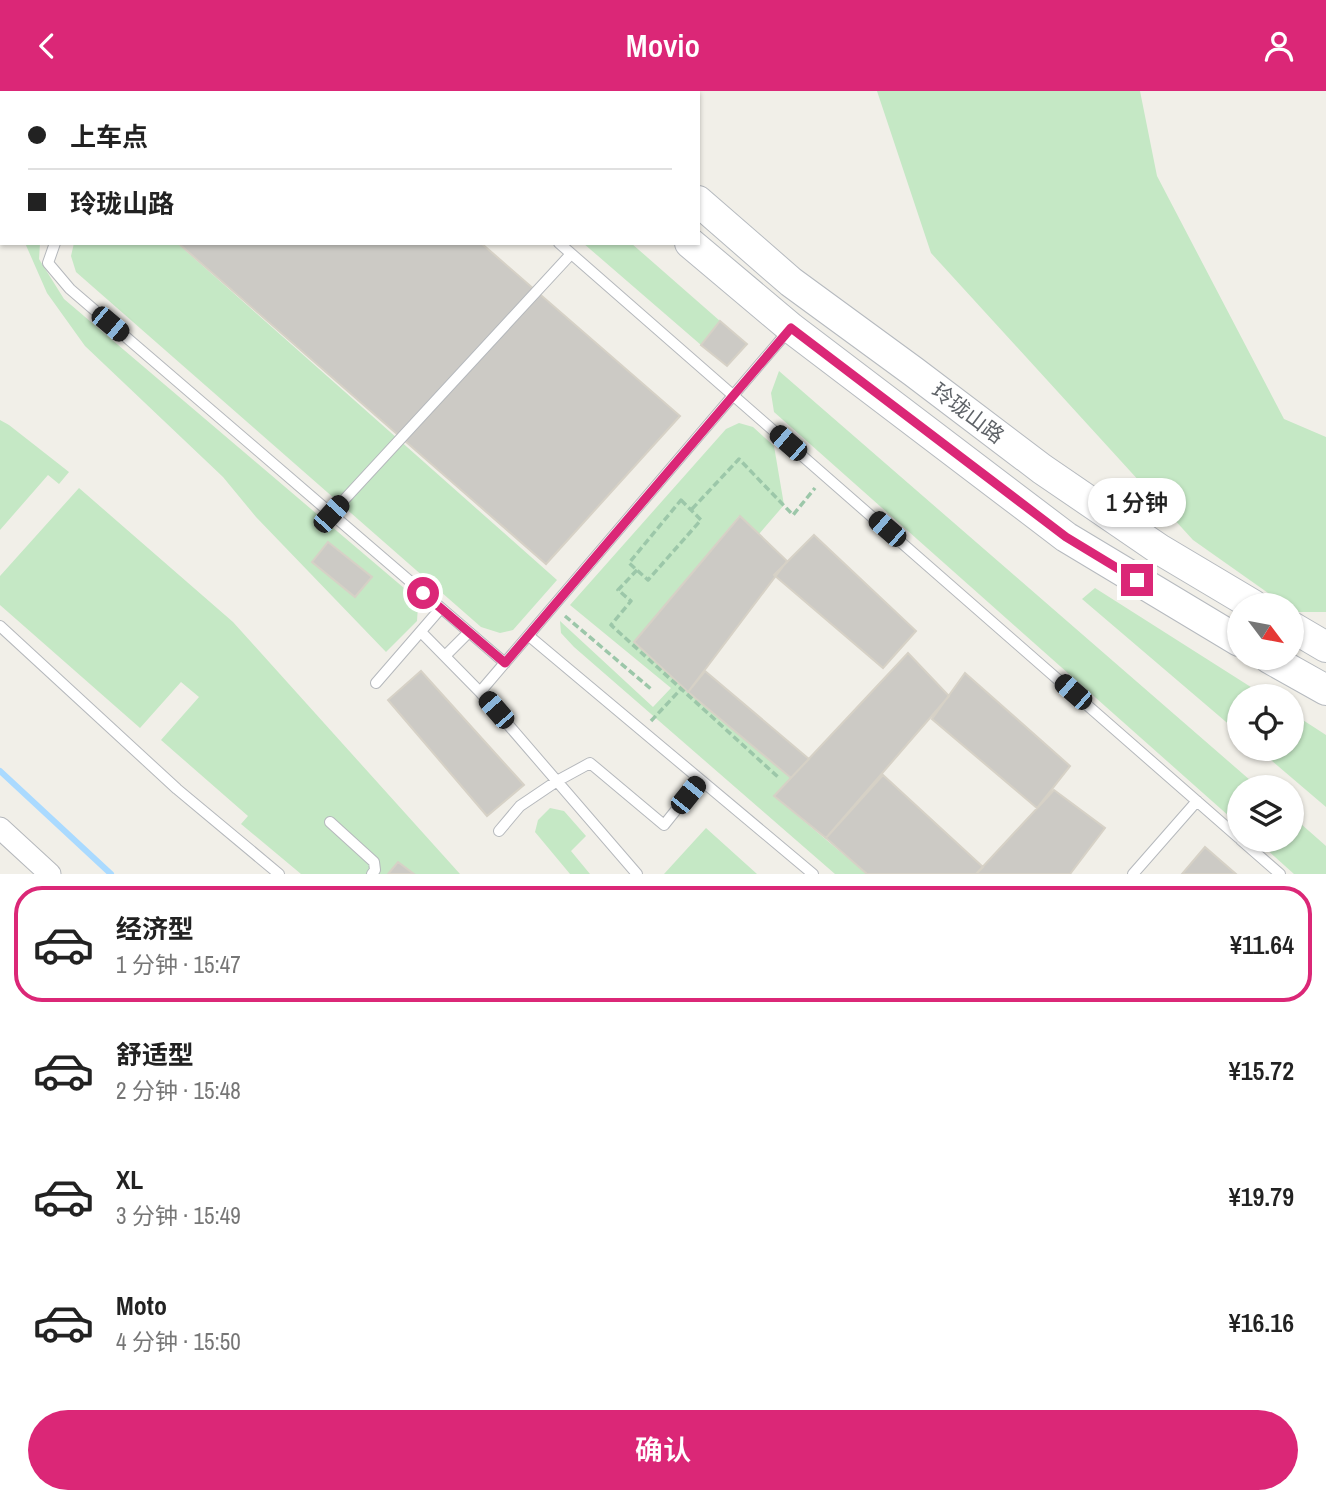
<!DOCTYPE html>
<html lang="zh">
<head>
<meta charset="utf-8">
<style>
  :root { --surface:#fff; --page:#f6f6f6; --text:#222; --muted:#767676; --line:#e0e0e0; --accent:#db2777 }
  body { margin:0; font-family:"Archivo Narrow","Noto Sans SC",sans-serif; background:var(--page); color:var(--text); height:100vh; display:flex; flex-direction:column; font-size:26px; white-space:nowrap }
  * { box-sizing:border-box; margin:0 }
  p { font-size:23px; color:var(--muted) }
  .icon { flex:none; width:38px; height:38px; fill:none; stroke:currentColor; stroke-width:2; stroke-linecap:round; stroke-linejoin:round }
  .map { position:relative; height:783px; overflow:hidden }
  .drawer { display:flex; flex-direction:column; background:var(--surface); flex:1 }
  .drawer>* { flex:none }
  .guide { position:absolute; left:0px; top:0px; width:700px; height:154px; box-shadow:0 2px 5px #0004; display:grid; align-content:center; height:154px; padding:0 28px; background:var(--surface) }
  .needle { width:46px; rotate:122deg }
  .fabs { position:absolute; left:1227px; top:502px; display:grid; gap:14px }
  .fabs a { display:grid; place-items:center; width:77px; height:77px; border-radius:50%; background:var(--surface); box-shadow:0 2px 5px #0004; font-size:35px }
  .end { position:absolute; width:32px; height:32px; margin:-16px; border:9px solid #db2777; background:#fff; box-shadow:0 0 0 4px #fff }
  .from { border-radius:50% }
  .bubble { position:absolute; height:49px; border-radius:24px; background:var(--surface); box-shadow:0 2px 5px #0004; font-size:23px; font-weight:600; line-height:49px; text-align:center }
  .car { position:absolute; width:21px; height:42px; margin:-21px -10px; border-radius:9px; box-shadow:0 0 5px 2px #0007; background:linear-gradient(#222 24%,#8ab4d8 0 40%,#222 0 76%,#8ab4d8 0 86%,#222 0) }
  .guide b { display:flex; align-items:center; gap:24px; height:66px; font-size:26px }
  .guide b+b { border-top:2px solid var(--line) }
  .guide i { width:18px; height:18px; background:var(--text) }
  ul { padding:12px 0 0; list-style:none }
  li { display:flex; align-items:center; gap:21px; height:116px; margin:0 14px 10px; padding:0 14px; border:4px solid transparent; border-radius:28px }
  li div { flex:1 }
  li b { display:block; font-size:26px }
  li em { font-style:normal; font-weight:600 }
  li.on { border-color:var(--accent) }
  li>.icon { width:63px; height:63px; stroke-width:1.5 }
  .cta { display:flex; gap:14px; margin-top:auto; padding:14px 28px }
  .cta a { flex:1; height:80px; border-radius:42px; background:var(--accent); color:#fff; font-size:28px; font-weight:600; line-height:80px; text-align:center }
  header { display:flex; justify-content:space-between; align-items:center; height:91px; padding:0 28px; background:var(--accent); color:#fff; font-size:32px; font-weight:600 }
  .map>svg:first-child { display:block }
  .green { fill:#c5e8c5 }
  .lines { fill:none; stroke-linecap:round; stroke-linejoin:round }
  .stream { stroke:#aadaff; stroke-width:6 }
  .building { fill:#cccac5; stroke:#d6d1c6; stroke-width:2 }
  .lane-casing { stroke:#b5b8bc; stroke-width:12 }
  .street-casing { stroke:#b5b8bc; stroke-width:23 }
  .secondary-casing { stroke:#b6babf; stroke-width:32 }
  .path { stroke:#9cc7a9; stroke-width:3.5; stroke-dasharray:7 3.5; stroke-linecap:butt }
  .lane { stroke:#fff; stroke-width:10 }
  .street { stroke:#fff; stroke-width:21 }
  .secondary { stroke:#fff; stroke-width:30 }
  .route { stroke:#db2777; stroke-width:9 }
  .labels { text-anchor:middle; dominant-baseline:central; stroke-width:5; stroke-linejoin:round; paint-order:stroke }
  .street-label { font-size:21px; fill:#5f6368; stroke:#fff }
</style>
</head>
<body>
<header><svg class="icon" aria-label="back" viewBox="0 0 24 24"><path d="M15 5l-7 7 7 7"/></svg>Movio<svg class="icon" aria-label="person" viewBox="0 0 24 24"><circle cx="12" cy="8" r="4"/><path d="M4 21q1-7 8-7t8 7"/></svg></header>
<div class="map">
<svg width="1326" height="783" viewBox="0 0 1326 783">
  <rect width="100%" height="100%" fill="#f1efe8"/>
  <!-- green -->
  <path class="green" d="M0 0H105L107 2H2V95L0 89Z
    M877 0H1140L1157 85 1284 328 1326 346V521H1295L1292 519V514H1285L1193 449 931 162Z
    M25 152H40L39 168 64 208 411 503 418 515 417 530 386 561 256 426 223 386 85 255 47 202Z
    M74 152H177L557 489 513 539 500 542 481 536 76 181 71 165Z
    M583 152H631L720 230 701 254Z
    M779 280 1258 696H1239V734L774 321 771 302Z
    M0 329 9 334 69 381 59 393 48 384 0 439Z
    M739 332 753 336 774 355 784 414 759 443 739 425 634 551 688 601 791 687 774 705 867 783H835L574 556 561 542 560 530 653 616 671 597 570 514 726 338Z
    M79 397 233 531 460 783H301L241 733 248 725 161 649 199 606 181 591 140 637 0 514V485Z
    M1095 497 1265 605 1239 606V642L1082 508Z
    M1292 622 1326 644V716L1258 658H1292Z
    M550 717 564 720 586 745 571 760 590 783H570L535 741 538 729Z
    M1292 725 1326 755V783H1294L1256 749H1292Z
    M706 737 757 783H664Z"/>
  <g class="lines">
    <!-- stream -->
    <path class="stream" d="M0 680 111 783"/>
  </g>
  <!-- building -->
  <path class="building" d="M208 0H305L307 2H206Z
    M178 152H481L680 325 546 473Z
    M720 230 747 253 727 275 701 254Z
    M740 425 787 470 688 601 634 551Z
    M814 444 916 540 883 577 774 484Z
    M328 451 372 486 355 506 312 471Z
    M908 562 949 605 826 747 774 705Z
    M421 580 524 694 487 725 388 609Z
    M705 580 809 668 791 687 688 601Z
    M965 582 1070 675 1037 717 932 628Z
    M883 684 983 776 976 783H867L826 747Z
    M1054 699 1105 737 1070 783H976Z
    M1205 756 1236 783H1182Z
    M398 771 414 783H388Z"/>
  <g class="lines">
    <!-- lane casing -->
    <g class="lane-casing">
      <path id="lane" d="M383 0 385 2
        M176 2 177 0
        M55 152 48 172 70 198 505 572
        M559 152 1239 747
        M331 423 571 163
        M0 535 177 698 279 783
        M421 541 480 601
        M529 545 813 783
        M445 565 469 541
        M376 592 441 517
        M330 731 374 771 375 779 372 783
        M499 740 520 715 557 690 590 672 664 734 700 689
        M1241 749 1280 783
        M637 783 480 601 789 239
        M1133 783 1197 710"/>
    </g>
    <!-- street casing -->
    <g class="street-casing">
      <path id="street" d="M0 737 50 783"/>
    </g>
    <!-- secondary casing -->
    <g class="secondary-casing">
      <path id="secondary" d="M507 0 510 2
        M572 0 574 2
        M698 110 791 191 914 281 1042 378 1159 458 1253 514
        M690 152 791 237 1066 446 1239 550
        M1292 536 1326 556
        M1269 567 1326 599"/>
    </g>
    <!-- path -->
    <path class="path" d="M681 409 701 429 648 489 629 472Z
      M692 418 739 368 793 424 815 397
      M637 479 618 499 631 510 611 534 778 686
      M565 525 651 598
      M651 630 681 598"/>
    <!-- lane -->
    <use href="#lane" class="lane"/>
    <!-- street -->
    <use href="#street" class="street"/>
    <!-- secondary -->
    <use href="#secondary" class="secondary"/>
  </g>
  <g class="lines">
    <!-- route -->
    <path class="route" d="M423 502 505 572 791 237 1066 446 1137 489"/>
  </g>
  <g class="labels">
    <!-- street labels -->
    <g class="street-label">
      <text transform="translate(968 322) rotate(37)">玲珑山路</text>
    </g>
  </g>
</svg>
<div class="fabs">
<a><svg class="needle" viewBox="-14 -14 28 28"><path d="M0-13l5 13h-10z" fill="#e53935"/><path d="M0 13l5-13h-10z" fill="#767676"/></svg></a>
<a><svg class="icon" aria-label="locate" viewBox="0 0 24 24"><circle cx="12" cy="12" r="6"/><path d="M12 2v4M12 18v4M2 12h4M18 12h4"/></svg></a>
<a><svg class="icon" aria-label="layers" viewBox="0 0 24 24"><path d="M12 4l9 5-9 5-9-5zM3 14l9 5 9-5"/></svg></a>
</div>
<i class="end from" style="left:423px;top:502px"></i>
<i class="end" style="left:1137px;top:489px"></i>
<div class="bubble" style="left:1088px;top:387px;width:98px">1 分钟</div>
<i class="car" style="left:110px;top:233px;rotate:130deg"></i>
<i class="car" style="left:788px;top:352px;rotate:311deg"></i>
<i class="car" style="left:331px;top:423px;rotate:42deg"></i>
<i class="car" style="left:887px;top:438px;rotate:311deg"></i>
<i class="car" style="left:1073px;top:601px;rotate:311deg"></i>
<i class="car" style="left:496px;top:619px;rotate:319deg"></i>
<i class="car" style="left:688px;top:704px;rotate:39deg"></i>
<div class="guide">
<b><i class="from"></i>上车点</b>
<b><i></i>玲珑山路</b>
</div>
</div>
<section class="drawer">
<ul>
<li class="on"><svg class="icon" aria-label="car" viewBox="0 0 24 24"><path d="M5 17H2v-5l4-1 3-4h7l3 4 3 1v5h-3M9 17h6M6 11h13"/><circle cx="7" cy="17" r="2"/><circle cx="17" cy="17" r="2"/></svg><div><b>经济型</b><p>1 分钟 · 15:47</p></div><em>¥11.64</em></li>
<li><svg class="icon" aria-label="car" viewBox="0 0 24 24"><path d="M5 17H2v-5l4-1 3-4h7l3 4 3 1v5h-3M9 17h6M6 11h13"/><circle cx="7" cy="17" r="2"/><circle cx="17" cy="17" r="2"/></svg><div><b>舒适型</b><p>2 分钟 · 15:48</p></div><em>¥15.72</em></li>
<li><svg class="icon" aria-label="car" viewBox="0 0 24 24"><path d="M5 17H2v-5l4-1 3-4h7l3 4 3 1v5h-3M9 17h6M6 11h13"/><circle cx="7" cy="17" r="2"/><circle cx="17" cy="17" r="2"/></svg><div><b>XL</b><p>3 分钟 · 15:49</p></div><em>¥19.79</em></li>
<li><svg class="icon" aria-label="car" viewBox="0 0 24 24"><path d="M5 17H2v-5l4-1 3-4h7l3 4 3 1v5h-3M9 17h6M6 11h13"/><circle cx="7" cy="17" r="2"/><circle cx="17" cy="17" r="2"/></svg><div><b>Moto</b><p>4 分钟 · 15:50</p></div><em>¥16.16</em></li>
</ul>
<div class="cta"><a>确认</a></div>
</section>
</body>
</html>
